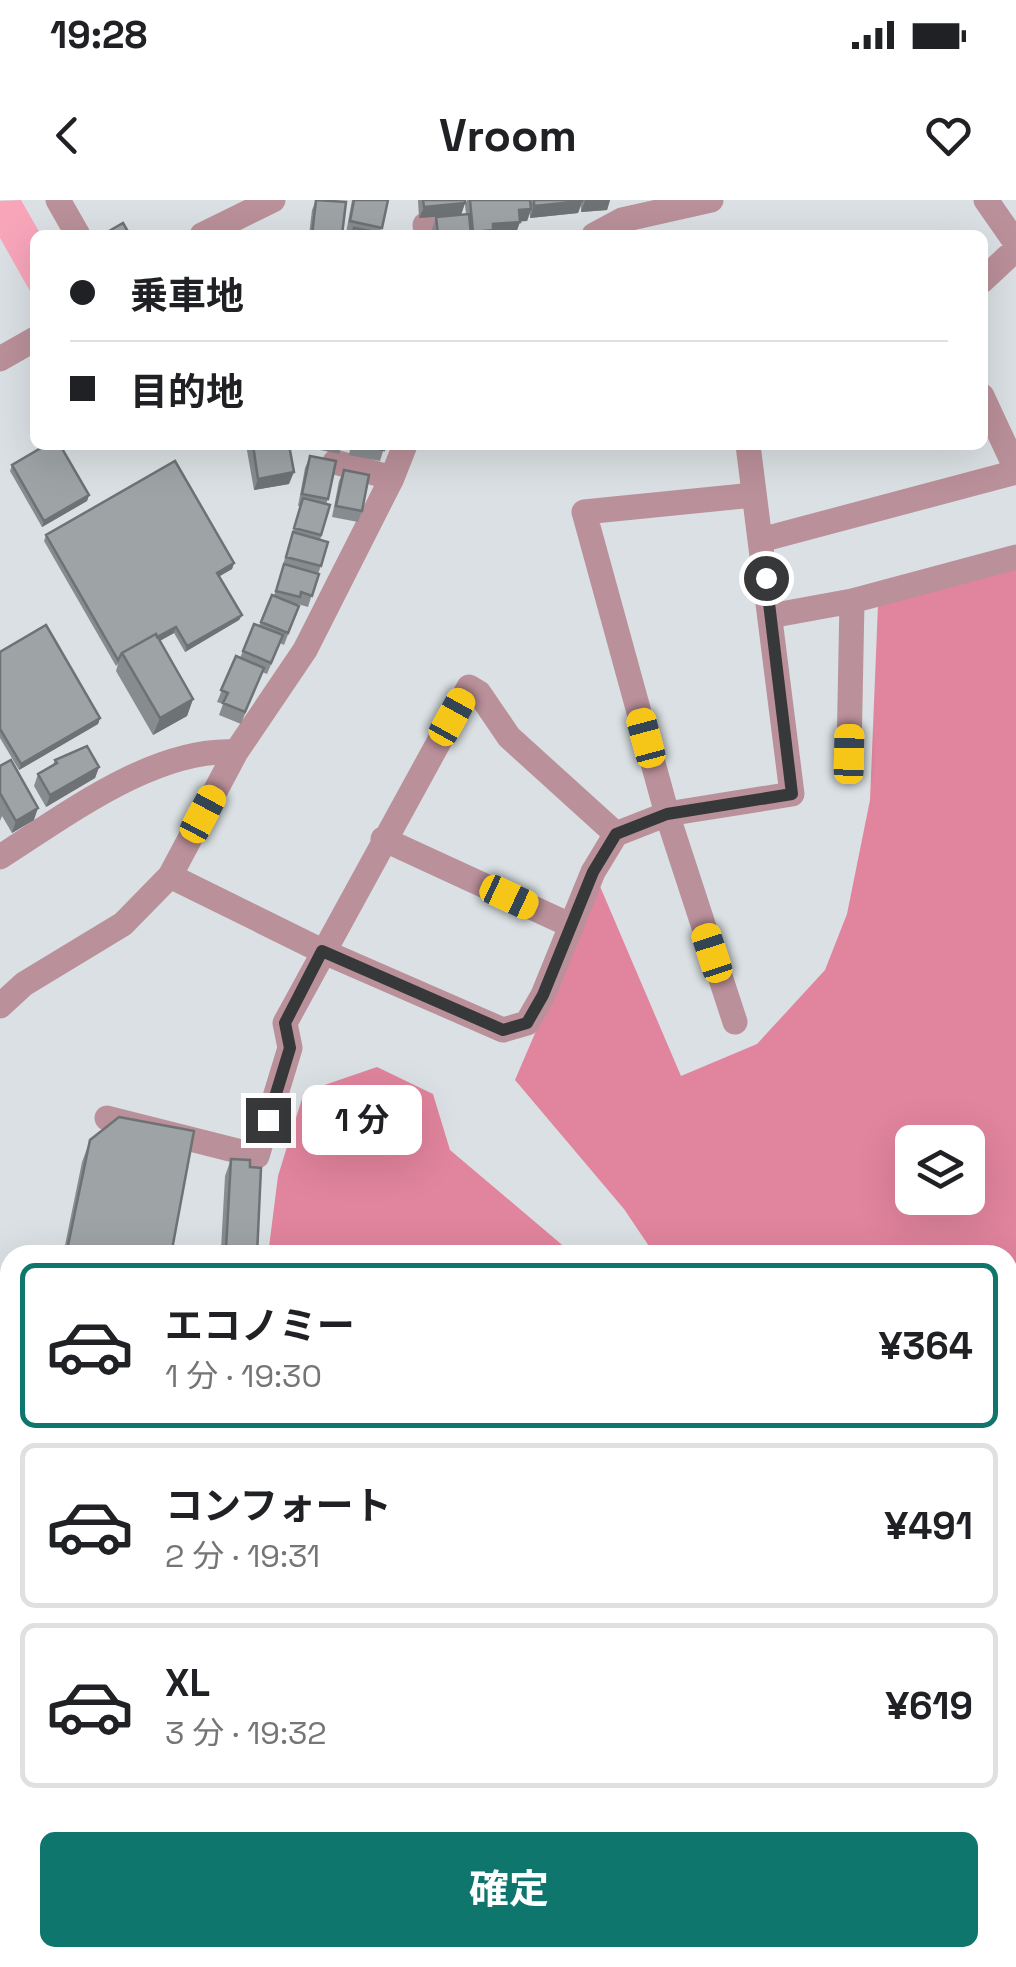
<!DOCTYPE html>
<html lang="ja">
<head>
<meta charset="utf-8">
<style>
  :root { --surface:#fff; --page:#f6f6f6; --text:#202124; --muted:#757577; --line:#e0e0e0; --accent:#0f766e }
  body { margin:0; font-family:"Space Grotesk","Noto Sans JP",sans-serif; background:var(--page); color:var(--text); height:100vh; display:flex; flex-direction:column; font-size:38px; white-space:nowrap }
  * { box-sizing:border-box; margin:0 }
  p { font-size:32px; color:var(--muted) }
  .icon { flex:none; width:55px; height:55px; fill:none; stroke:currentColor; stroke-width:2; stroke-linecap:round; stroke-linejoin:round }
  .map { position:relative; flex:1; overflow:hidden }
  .sheet { position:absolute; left:0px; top:1045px; width:1018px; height:722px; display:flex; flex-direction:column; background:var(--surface); border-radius:30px 30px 0 0; box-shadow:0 10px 40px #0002 }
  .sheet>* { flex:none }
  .top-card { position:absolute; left:30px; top:30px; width:958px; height:220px; border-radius:15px; box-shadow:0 10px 40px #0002; display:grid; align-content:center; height:220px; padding:0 40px; background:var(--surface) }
  .buttons { position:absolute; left:895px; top:925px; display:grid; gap:20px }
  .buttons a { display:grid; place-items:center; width:90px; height:90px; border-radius:15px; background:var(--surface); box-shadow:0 10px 40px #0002; font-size:50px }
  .end { position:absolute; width:45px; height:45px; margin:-22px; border:12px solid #363839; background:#fff; box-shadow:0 0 0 5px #fff }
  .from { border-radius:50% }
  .bubble { position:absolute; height:70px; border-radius:15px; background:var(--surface); box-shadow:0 10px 40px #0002; font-size:32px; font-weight:700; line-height:70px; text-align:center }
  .car { position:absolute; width:30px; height:60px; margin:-30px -15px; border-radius:12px; box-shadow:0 0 8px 2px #0007; background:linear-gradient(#f5c518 24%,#345 0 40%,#f5c518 0 76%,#345 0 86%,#f5c518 0) }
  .top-card b { display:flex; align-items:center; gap:35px; height:95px; font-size:38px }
  .top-card b+b { border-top:2px solid var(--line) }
  .top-card i { width:25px; height:25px; background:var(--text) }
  ul { padding:18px 0 0; list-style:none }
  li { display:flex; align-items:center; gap:30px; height:165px; margin:0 20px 15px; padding:0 20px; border:5px solid var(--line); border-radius:15px }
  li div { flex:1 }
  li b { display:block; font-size:38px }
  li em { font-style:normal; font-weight:700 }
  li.current { border-color:var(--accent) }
  li>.icon { width:90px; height:90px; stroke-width:1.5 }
  .action { display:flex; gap:20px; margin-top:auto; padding:20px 40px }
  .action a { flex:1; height:115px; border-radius:15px; background:var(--accent); color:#fff; font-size:40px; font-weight:700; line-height:115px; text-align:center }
  .status { display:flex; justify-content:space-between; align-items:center; height:70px; padding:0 50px; background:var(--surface); direction:ltr }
  .status svg { height:28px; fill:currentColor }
  header { display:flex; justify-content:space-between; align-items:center; height:130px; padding:0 40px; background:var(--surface); font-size:45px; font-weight:700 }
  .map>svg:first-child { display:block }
  .green { fill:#f8a5ba }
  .forest { fill:#e1849d; fill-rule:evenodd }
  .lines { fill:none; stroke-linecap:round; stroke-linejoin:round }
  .minor { stroke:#ba909a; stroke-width:25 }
  .wall { fill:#888c8f }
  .shaded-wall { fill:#6f7274 }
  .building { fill:#9ea3a6; stroke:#6f7274; stroke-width:2.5 }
  .route { stroke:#363839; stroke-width:12 }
</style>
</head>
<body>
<div class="status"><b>19:28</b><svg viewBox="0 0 49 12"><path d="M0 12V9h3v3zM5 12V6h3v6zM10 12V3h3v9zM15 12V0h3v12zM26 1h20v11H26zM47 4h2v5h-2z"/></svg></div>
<header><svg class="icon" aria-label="back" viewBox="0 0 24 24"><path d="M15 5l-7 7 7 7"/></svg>Vroom<svg class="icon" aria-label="heart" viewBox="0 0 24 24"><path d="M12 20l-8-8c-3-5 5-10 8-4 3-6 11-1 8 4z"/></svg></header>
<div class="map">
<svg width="1016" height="1767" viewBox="0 0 1016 1767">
  <rect width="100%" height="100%" fill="#dae0e3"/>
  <!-- green -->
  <path class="green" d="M21 0 41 35H35V100L0 38V1Z"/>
  <!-- forest -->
  <path class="forest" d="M1016 369V1206L1008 1207V1055H655L624 1009 515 880 599 684 681 876 757 844 825 770 847 714 870 600 878 405ZM912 942H968V998H912Z
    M377 867 433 894 450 950 574 1055H268L278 976 304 892Z
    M1008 1458 1016 1459V1767H882L875 1758H1008Z"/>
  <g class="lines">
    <!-- minor -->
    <path class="minor" d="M58 0 78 35
      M986 0 1016 43
      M425 25 427 35
      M202 35 273 0
      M594 35 622 20 711 0
      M982 81 1016 49
      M0 159 35 139
      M982 196 1016 269
      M335 262 392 278
      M761 340 1016 272
      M770 416 852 401 1016 357
      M849 554 852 401
      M383 639 572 726
      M0 657C66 615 155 547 236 552
      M170 676 322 751 503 830 527 823 543 795 593 672 616 634 667 614 792 594 748 245
      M0 806 24 784 123 724 170 676 236 552 305 450 392 278 405 245
      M735 822 667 614 584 312 754 295
      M107 918 257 956 290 848 285 823 469 487 479 493 509 537 616 634
      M0 1703 10 1724
      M25 1758 30 1767
      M387 1758 419 1767
      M675 1758 713 1767"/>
  </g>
  <!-- wall -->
  <path class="wall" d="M316 0 342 35H309L312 10Z
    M352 0H388L380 33 391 35H352L346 33Z
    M418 0H465V3L461 15 419 18Z
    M467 0H610L607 10 581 12V6L578 13 530 18V13L527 21H520L516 33 498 35H432V29L436 17 466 14 465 5Z
    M246 245H289V284L254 290Z
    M312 245H342L339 254 311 248Z
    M351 245H385L380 261 349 255Z
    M310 256 328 299 326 304 330 305 320 340 328 342 308 407 298 404 299 406 284 445 280 443 267 474 262 472 241 524 219 515 223 504 217 502 236 456 240 458 254 424 259 426 272 395 274 396 300 306H298L305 268Z
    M12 265 89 295 87 301 42 327 10 271Z
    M344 270 362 311 358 322 332 317 339 281Z
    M46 335 234 363 232 369 219 376 242 415 239 420 185 452 174 433 159 441 193 499 187 516 153 535 116 471 118 464 116 466 44 341Z
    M0 452 100 518 98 524 19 570 0 538Z
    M55 560 99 567 95 578 46 607 34 586 38 574 53 565Z
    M0 566 34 620 12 633 2 616 0 621Z
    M90 940 171 1055H63L82 962Z
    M231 959 257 1055H210L213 1049H221L225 976Z
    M0 1644 10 1670 6 1673 0 1661Z
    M10 1674V1691L5 1682 7 1676Z
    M226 1758H317L313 1767H231Z"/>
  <!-- shaded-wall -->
  <path class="shaded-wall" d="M585 0H610L607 10 581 12Z
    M582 1 578 13 530 18 534 6Z
    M465 3 461 15 419 18 424 7Z
    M531 9 527 21 515 22 519 10Z
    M520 22 516 33 472 35 473 32 493 24Z
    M294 272 289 284 254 290 258 279Z
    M89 295 87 301 42 327 44 321Z
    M234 363 232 369 215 379 217 373Z
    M242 415 239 420 185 452 187 446Z
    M176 427 174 433 126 460 124 456Z
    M193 499 187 516 153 535 160 518Z
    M100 518 98 524 19 570 21 564Z
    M99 567 95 578 46 607 50 595Z
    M38 608 34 620 12 633 16 621Z
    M10 1477V1488L0 1490V1478Z
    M312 1758H317L313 1767H306L308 1760Z"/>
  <!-- building -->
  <path class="building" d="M316 0 346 2 342 35H312Z
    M354 0H388L382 28 350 21Z
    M423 0H465V3L424 7Z
    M470 0H530L531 9 519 10 520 22 493 24V30L473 32Z
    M534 0H582V1L534 6Z
    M469 14 471 35H438L436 17Z
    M123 23 130 35H105L104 34Z
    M354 28 391 35H353Z
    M46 245H60L89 295 44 321 12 265Z
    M253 245H289L294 272 258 279Z
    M360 245H385L384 250Z
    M310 256 336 261 328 299 302 294Z
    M175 261 234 363 217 373 242 415 187 446 176 427 157 437 156 434 122 453 118 460 46 335Z
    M344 270 369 275 362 311 336 306Z
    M303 298 330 305 321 335 294 328Z
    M293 332 328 342 321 366 286 357Z
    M284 364 319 374 312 396 301 392 300 397 276 391Z
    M272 395 299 406 288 433 261 422Z
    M254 424 283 435 271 463 243 451Z
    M46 425 100 518 21 564 0 529V452Z
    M156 434 193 499 160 518 122 453Z
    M236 456 264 468 245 512 223 503 228 493 221 490Z
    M87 546 99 567 50 595 38 574 57 563 55 560Z
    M11 560 38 608 16 621 0 593V566Z
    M119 917 194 931 171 1055H66L90 940Z
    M231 959 250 960V967L261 968 257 1055H212L213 1049H226Z
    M10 1435V1477L0 1478V1436Z
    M10 1639V1666L8 1667 0 1651V1644Z
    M255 1758H312L308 1760 312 1767H260Z"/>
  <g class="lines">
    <!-- route -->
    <path class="route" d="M268 920 290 848 285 823 322 751 503 830 527 823 543 795 593 672 616 634 667 614 792 594 766 378"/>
  </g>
</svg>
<div class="buttons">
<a><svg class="icon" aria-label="layers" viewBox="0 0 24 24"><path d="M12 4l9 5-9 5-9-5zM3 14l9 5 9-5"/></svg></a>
</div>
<i class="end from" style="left:766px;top:378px"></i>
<i class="end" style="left:268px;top:920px"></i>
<div class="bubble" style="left:302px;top:885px;width:120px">1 分</div>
<i class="car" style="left:452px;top:517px;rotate:29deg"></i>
<i class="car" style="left:646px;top:538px;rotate:345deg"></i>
<i class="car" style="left:849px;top:554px;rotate:1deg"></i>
<i class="car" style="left:203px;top:614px;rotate:28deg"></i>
<i class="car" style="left:509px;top:697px;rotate:115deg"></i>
<i class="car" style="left:712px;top:753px;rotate:342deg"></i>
<div class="top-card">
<b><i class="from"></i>乗車地</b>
<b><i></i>目的地</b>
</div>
<section class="sheet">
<ul>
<li class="current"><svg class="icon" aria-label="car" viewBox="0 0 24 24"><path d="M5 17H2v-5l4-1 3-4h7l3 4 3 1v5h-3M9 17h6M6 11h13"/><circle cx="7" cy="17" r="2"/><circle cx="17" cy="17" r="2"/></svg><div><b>エコノミー</b><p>1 分 · 19:30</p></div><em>¥364</em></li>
<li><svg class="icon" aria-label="car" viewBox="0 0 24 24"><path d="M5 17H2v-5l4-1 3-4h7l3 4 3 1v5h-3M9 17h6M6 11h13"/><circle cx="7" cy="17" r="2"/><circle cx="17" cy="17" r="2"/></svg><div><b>コンフォート</b><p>2 分 · 19:31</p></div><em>¥491</em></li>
<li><svg class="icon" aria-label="car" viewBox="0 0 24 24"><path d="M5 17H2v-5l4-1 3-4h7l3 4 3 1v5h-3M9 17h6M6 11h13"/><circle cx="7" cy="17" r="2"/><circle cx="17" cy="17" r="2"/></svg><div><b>XL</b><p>3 分 · 19:32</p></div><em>¥619</em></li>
</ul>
<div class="action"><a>確定</a></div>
</section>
</div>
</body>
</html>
